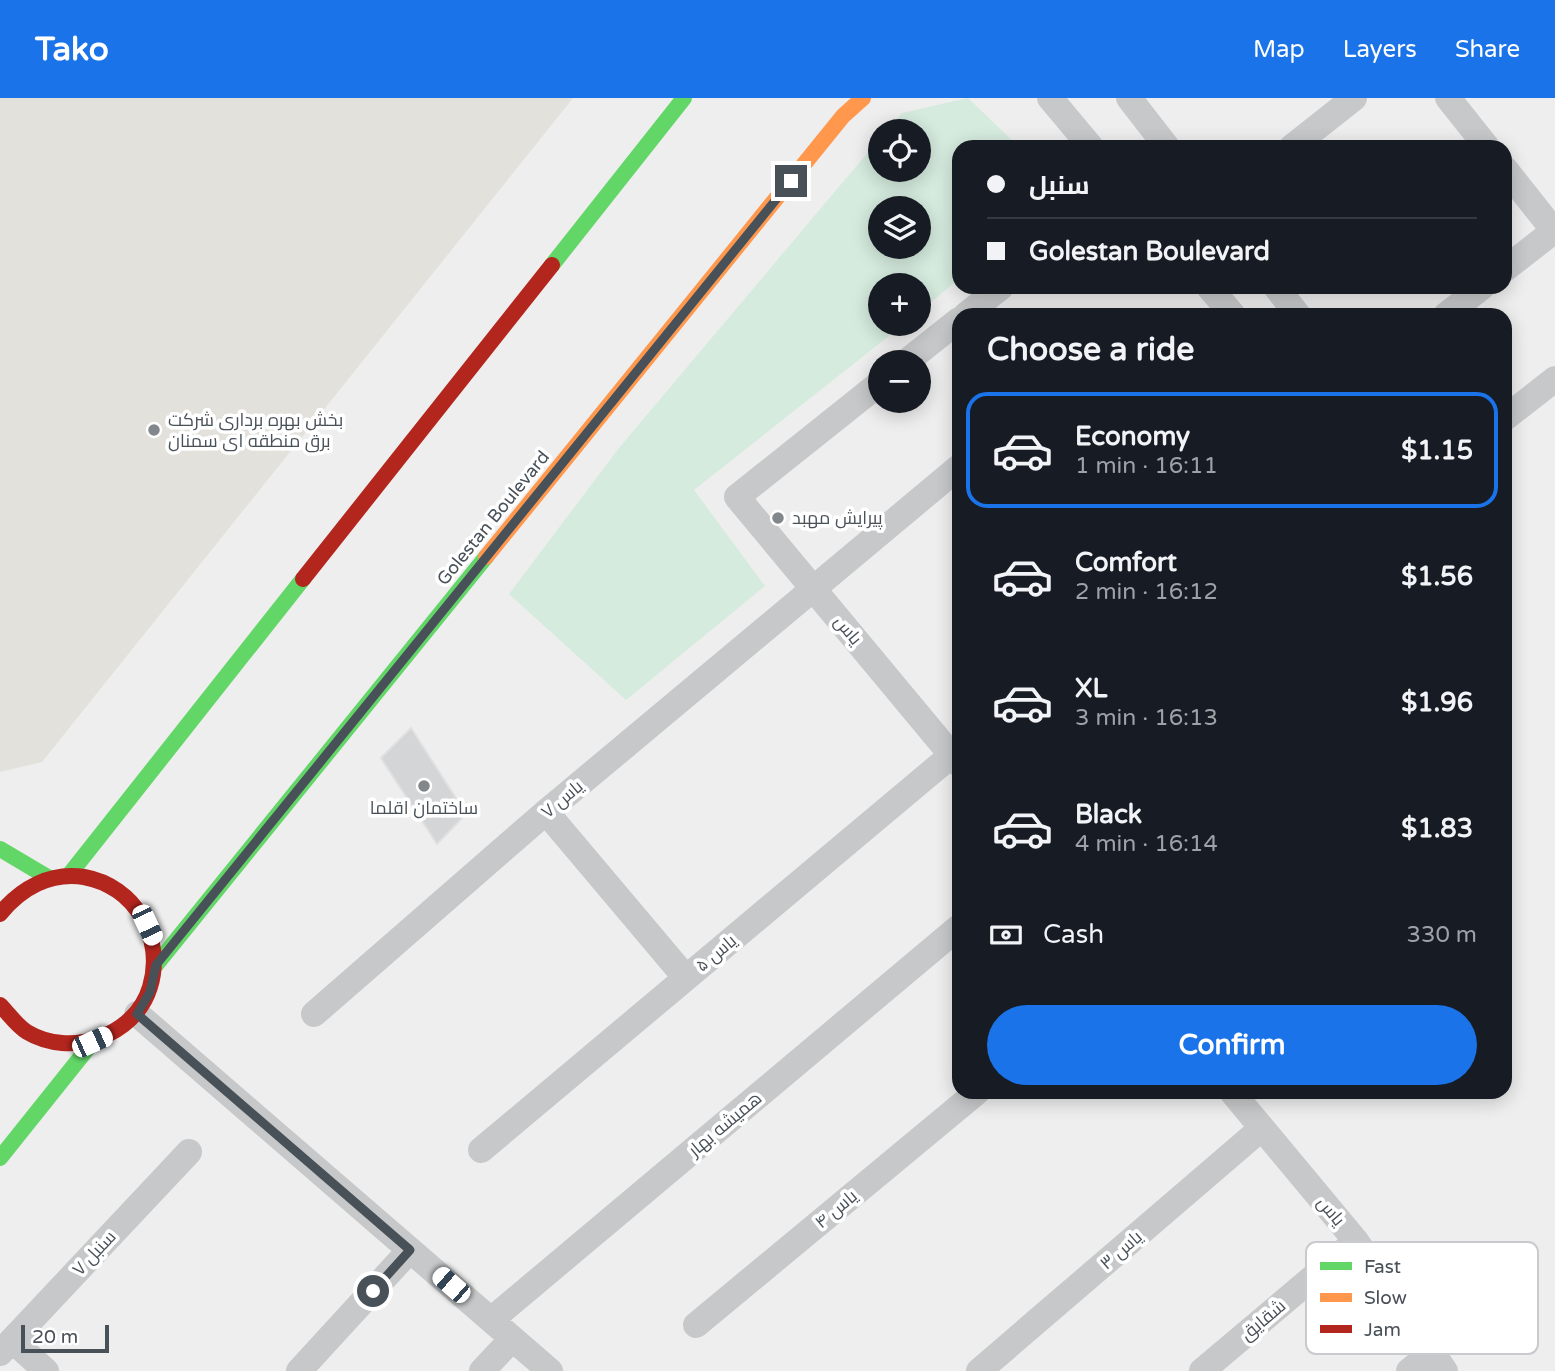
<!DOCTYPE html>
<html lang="en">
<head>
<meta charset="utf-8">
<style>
  :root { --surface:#171b24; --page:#242831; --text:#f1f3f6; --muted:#9ea1a6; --line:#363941; --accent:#1a73e8 }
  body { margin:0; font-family:"Varela Round",Cairo,sans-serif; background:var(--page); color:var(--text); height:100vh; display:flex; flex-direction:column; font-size:26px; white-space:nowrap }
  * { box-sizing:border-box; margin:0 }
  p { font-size:23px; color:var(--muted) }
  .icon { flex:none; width:38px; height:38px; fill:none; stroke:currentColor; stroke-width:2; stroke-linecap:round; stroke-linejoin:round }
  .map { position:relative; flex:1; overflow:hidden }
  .side { position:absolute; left:952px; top:210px; width:560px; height:791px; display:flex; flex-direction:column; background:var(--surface); border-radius:21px; box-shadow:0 4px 18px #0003 }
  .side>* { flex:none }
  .banner { position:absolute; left:952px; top:42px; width:560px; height:154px; border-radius:21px; box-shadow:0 4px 18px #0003; display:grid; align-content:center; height:154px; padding:0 35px; background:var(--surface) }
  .tools { position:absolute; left:868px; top:21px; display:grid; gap:14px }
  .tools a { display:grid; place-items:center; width:63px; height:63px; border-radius:50%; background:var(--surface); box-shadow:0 4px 18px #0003; font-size:35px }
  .scale { position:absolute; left:21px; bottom:18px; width:88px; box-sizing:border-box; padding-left:7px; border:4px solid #485058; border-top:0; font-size:19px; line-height:24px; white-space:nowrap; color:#485058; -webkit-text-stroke:5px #fff; paint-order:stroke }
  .end { position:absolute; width:32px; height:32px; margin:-16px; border:9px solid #485058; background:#fff; box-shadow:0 0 0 4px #fff }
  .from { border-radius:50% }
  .car { position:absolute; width:21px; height:42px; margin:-21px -10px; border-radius:9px; box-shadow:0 0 5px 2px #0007; background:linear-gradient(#fff 24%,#345 0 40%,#fff 0 76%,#345 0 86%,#fff 0) }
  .banner b { display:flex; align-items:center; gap:24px; height:66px; font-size:26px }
  .banner b+b { border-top:2px solid var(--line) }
  .banner i { width:18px; height:18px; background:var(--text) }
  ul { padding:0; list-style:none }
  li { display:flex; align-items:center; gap:21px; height:116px; margin:0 14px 10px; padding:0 21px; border:4px solid transparent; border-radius:21px }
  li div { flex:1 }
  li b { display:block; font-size:26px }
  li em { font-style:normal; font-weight:700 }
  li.active { border-color:var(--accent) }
  li>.icon { width:63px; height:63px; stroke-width:1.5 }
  h2 { padding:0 35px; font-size:32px; line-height:84px }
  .pay { display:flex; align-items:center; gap:18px; height:77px; padding:0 35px; font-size:26px }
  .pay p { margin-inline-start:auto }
  .button { display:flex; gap:14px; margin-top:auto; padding:14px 35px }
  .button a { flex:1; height:80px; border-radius:42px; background:var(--accent); color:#fff; font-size:28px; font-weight:700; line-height:80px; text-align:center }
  header { display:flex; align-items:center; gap:42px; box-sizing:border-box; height:98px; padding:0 35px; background:var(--accent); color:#fff }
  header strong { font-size:33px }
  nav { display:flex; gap:38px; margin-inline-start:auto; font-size:24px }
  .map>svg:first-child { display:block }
  .commercial { fill:#e3e1dc }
  .green { fill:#d5ebde; fill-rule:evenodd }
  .building { fill:#d4d5d7; stroke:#e0e0e1; stroke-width:2 }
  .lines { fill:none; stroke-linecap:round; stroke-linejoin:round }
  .street { stroke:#c6c8c9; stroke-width:26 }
  .fast { stroke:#63d668; stroke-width:16 }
  .slow { stroke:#ff974d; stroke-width:16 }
  .jam { stroke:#b3261e; stroke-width:16 }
  .route { stroke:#485058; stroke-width:9 }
  .poi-dot { fill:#82878c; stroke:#fff; stroke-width:2.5 }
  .labels { text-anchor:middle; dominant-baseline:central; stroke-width:7; stroke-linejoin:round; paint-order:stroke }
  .poi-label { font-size:18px; fill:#485058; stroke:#fff; text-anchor:start }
  .street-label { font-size:18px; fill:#485058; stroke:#fff }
  .key { fill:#fff; stroke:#c8cacd; stroke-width:2 }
  .key-label { font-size:19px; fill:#485058 }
</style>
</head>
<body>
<header>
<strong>Tako</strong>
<nav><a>Map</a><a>Layers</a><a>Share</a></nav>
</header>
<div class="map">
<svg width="1555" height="1273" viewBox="0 0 1555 1273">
  <rect width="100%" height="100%" fill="#eee"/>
  <!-- commercial -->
  <path class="commercial" d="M0 0H573L42 664 0 674Z"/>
  <!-- green -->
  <path class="green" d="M968 0 1019 49H959V181L919 214V187H880V226H904L694 392 765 488 626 602 509 496 619 350 880 40V72H919V33H886L902 15ZM880 110H919V149H880Z"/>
  <!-- building -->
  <path class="building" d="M411 630 466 716 437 746 381 660Z"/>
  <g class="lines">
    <!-- street -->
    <path class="street" d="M1050 0 1091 49
      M1129 0 1167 49
      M1448 0 1487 49
      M1292 49 1354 0
      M1505 71 1554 133
      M1505 171 1555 132
      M1209 189 1233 217
      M1276 189 1298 217
      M966 217 1001 189
      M1446 217 1482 189
      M906 264 959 222
      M880 285 737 399 959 666
      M1505 320 1555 281
      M546 714 686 880
      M137 916 550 1273
      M314 916 546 714 959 369
      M1232 994 1356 1143 1445 1273
      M481 1052 959 651
      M491 1222 959 829
      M696 1227 977 994
      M12 1242 46 1273
      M0 1255 189 1054
      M299 1273 410 1152
      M482 1273 512 1241
      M979 1273 1262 1030
      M1202 1273 1356 1143
      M1409 1273 1431 1255"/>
    <!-- fast -->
    <path class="fast" d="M552 167 684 0
      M0 751 49 780
      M69 777 303 481
      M156 867 486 459
      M0 1060 92 945"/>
    <!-- slow -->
    <path class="slow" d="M486 459 843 18 863 0"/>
    <!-- jam -->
    <path class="jam" d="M303 481 552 167
      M0 816C21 790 50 774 84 779 135 788 165 840 150 889 135 939 70 960 27 934 17 928 8 915 0 907"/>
  </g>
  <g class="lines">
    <!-- route -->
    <path class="route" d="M373 1193 410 1152 137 916 150 894 156 867 791 83"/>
  </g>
  <!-- markers -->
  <g class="poi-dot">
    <circle cx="154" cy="332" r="7"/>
    <circle cx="778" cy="420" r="7"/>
    <circle cx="424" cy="688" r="7"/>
  </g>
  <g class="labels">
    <!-- poi labels -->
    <g class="poi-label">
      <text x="168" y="322">بخش بهره برداری شرکت<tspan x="168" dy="21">برق منطقه ای سمنان</tspan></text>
      <text x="792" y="420">پیرایش مهبد</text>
      <text x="424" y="710" text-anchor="middle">ساختمان اقلما</text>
    </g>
    <!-- street labels -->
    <g class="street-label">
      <text transform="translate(493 420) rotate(-51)">Golestan Boulevard</text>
      <text transform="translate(848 532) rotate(50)">یاس</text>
      <text transform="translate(562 701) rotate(-40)">یاس ۷</text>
      <text transform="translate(716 855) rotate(-40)">یاس ۵</text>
      <text transform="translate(725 1026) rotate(-40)">همیشه بهار</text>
      <text transform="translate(836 1111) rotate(-40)">یاس ۴</text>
      <text transform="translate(1331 1113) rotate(50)">یاس</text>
      <text transform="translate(1121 1152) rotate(-41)">یاس ۳</text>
      <text transform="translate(94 1155) rotate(-47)">سنبل ۷</text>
      <text transform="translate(1263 1222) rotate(-40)">شقایق</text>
    </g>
  </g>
  <!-- legend -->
  <rect x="1306" y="1144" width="232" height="112" rx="10" class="key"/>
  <rect x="1320" y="1164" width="32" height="8" fill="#63d668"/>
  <rect x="1320" y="1195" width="32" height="9" fill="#ff974d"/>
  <rect x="1320" y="1227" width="32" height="8" fill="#b3261e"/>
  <g class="key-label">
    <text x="1364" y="1175">Fast</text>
    <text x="1364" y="1206">Slow</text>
    <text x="1364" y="1238">Jam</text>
  </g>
</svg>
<div class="tools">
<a><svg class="icon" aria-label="locate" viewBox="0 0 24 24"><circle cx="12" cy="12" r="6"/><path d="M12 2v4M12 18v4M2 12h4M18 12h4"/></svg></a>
<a><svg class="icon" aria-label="layers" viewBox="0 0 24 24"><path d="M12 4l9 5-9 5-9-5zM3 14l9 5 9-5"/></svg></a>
<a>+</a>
<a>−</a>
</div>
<div class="scale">20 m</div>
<i class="end from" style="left:373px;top:1193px"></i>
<i class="end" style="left:791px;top:83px"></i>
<i class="car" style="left:147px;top:827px;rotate:155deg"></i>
<i class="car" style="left:92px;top:944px;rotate:66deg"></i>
<i class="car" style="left:451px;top:1187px;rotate:311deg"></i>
<div class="banner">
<b><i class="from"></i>سنبل</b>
<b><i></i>Golestan Boulevard</b>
</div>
<section class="side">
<h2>Choose a ride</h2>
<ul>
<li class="active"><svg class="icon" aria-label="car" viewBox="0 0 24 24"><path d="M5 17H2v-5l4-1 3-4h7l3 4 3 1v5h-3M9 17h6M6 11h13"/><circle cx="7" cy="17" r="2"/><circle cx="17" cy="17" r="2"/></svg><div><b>Economy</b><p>1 min · 16:11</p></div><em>$1.15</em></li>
<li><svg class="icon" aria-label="car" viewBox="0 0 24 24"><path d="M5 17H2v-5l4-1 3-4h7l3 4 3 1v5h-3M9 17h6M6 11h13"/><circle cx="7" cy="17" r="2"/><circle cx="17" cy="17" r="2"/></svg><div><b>Comfort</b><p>2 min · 16:12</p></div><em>$1.56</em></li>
<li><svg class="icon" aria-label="car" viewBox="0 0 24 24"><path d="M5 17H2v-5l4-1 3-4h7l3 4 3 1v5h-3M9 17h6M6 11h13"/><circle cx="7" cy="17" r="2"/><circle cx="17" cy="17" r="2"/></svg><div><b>XL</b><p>3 min · 16:13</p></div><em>$1.96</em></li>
<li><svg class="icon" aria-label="car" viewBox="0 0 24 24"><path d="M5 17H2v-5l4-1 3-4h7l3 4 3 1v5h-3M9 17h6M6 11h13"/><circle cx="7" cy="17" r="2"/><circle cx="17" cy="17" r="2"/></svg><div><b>Black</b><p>4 min · 16:14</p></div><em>$1.83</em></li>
</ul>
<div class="pay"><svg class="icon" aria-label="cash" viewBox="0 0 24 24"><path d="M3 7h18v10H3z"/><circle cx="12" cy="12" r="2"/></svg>Cash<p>330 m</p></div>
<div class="button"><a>Confirm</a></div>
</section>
</div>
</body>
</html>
